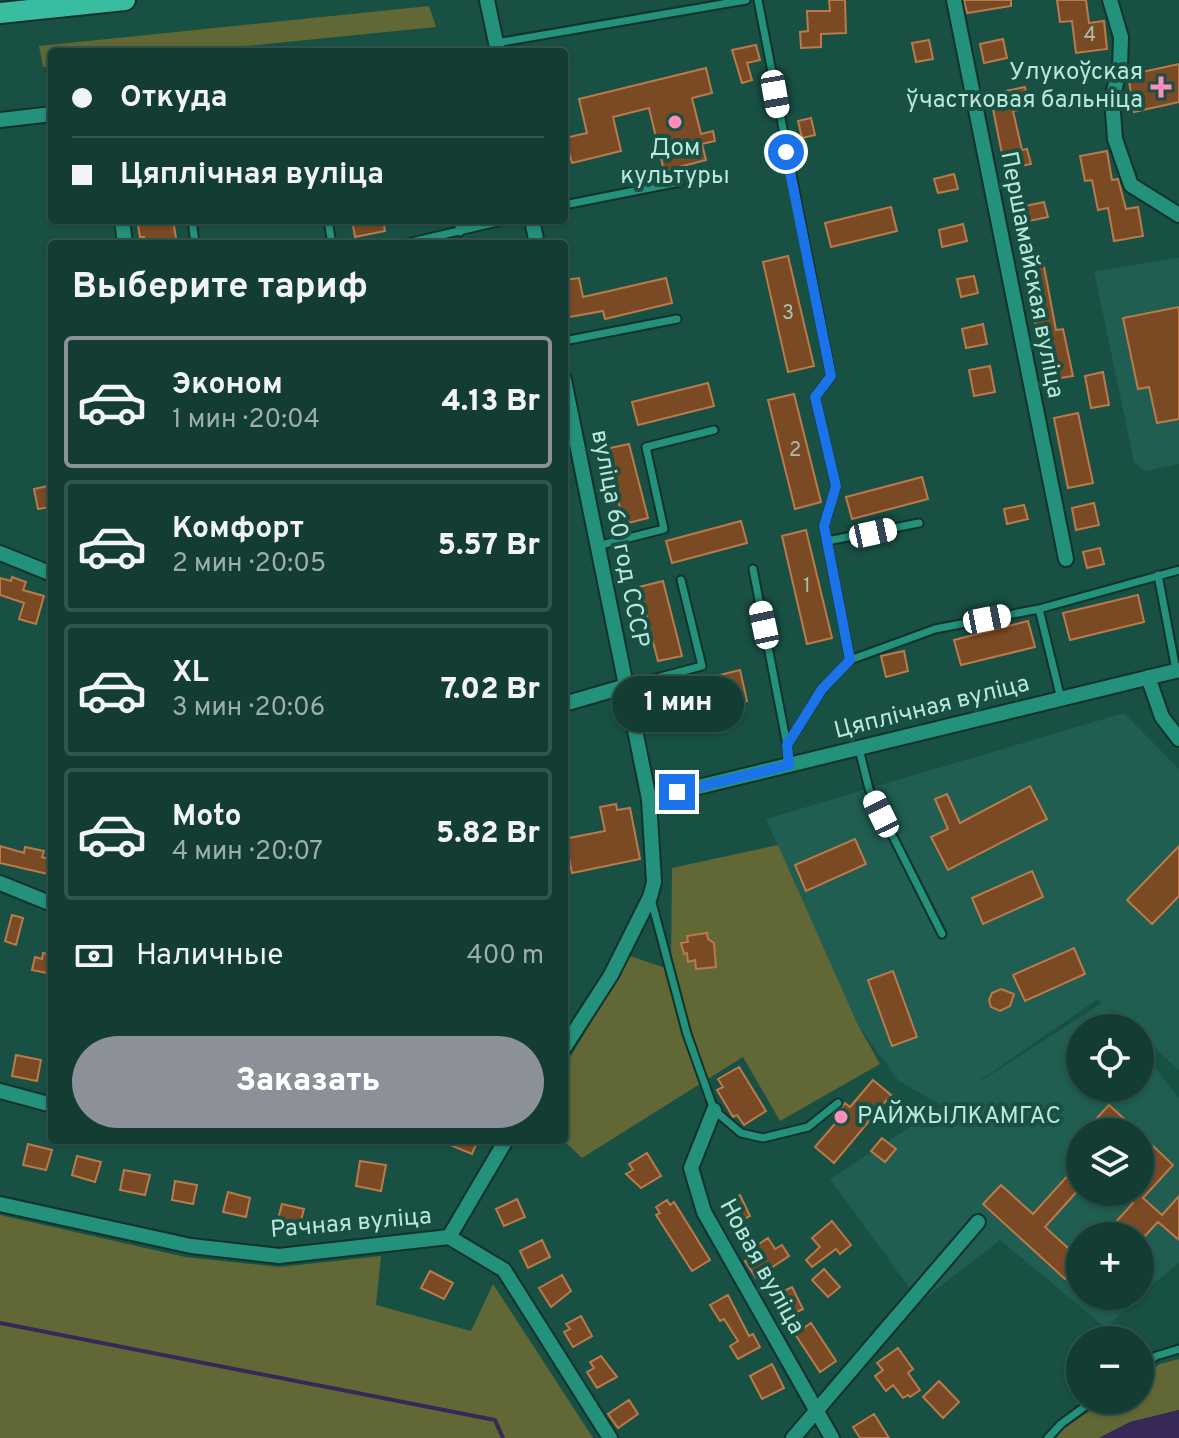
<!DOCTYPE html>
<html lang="ru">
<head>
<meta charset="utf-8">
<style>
  :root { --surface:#133c33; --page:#1c433b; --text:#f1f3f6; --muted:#9dadac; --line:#32564e; --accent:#8c9099 }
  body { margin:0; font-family:Overpass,sans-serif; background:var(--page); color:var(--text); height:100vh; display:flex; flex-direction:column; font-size:30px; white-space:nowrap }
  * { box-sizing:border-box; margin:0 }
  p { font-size:26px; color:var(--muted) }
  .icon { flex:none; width:44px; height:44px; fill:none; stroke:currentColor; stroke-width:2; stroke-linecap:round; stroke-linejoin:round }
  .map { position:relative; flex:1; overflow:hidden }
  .side { position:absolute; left:48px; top:240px; width:520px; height:904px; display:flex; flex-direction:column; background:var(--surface); border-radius:8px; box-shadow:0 2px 6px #0004,0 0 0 2px var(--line) }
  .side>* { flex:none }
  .top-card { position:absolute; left:48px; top:48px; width:520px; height:176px; border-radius:8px; box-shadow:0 2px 6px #0004,0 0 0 2px var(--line); display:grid; align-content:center; height:176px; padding:0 24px; background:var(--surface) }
  .fabs { position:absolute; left:1066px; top:1014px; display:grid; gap:16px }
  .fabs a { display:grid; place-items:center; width:88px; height:88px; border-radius:50%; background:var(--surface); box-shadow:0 2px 6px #0004,0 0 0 2px var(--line); font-size:40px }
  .end { position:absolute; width:36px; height:36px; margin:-18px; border:10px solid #1a73e8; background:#fff; box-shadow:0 0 0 4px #fff }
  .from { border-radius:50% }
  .bubble { position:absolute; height:56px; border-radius:28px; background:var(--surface); box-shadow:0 2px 6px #0004,0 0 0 2px var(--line); font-size:26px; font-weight:800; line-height:56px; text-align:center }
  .car { position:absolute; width:24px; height:48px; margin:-24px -12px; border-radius:10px; box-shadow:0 0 6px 2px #0007; background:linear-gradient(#fff 24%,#345 0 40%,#fff 0 76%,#345 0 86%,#fff 0) }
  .top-card b { display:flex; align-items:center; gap:28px; height:76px; font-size:30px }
  .top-card b+b { border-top:2px solid var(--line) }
  .top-card i { width:20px; height:20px; background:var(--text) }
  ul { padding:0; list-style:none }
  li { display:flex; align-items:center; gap:24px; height:132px; margin:0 16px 12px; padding:0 8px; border:4px solid var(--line); border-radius:8px }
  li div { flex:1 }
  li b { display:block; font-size:30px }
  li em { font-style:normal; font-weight:800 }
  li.on { border-color:var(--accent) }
  li>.icon { width:72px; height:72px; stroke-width:1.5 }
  h2 { padding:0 24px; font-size:36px; line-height:96px }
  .pay { display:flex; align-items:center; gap:20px; height:88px; padding:0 24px; font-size:30px }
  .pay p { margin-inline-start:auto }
  .cta { display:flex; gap:16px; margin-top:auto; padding:16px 24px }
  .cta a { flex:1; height:92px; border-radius:48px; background:var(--accent); color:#fff; font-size:32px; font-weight:800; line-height:92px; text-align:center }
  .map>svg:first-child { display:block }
  .built { fill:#1f5e51; fill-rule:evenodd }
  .green { fill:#616836 }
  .water { fill:#372858 }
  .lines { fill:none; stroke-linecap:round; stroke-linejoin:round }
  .stream { stroke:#372858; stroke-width:4 }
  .building { fill:#7a4a25; stroke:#ba7a4b; stroke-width:2 }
  .lane-casing { stroke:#12322b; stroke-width:11 }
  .street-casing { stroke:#12322b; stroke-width:18 }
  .primary-casing { stroke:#12322b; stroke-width:24 }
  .lane { stroke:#23917b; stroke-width:7 }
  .street { stroke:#23917b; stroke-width:14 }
  .primary { stroke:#3abca1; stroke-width:20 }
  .route { stroke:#1a73e8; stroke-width:10 }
  .poi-dot { fill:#ff8eba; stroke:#195044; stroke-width:3 }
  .labels { text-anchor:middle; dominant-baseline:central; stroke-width:8; stroke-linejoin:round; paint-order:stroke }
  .number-label { font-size:20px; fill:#a9c0ad }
  .poi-label { font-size:24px; fill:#b9e7da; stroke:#195044; text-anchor:end }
  .street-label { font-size:24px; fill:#b9e7da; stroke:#195044 }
</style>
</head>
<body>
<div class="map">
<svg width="1179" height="1438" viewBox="0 0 1179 1438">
  <rect width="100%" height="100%" fill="#195044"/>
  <!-- built -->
  <path class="built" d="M1179 258V464L1144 471 1134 462 1094 271Z
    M1124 713 1179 769V1070L1140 1035V1028H1132L1108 1006 1123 1028H1080V1088H1140V1049L1179 1098V1263L1140 1295V1236H1080V1296H1139L1106 1328 1000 1240 920 1302 830 1179 942 1106 898 1080 858 1025 766 819ZM1098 999 1102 1003 979 1082V1081ZM1080 1132H1140V1192H1080Z"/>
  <!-- green -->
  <path class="green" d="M429 6 436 27 186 52H52V66L43 67 39 46Z
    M778 845 858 1025 880 1064 780 1121 743 1057 582 1158 563 1140 564 1068 630 956 671 970 672 868Z
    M0 1215 185 1257 280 1267 381 1256 376 1305 471 1331 493 1284 593 1438H0Z
    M1179 1359V1410L1130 1422 1099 1438H1056L1064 1428 1106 1400H1140V1377L1160 1364Z"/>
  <!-- water -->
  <path class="water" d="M1179 1410V1438H1099L1130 1422Z"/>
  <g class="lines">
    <!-- stream -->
    <path class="stream" d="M0 1323 495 1420 503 1438"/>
  </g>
  <!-- building -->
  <path class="building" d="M829 0H845L846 33 821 34V47L801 48 800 32 808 31 807 11H830Z
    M964 0H1011V6L967 13Z
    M1057 0H1086L1089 23 1104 21 1107 49 1076 53 1072 21 1060 22Z
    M1003 39 1007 58 984 63 980 44Z
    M929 40 933 59 916 62 912 43Z
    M756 45 760 60 747 63 752 80 742 83 732 50Z
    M1179 64V102L1134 112 1128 75Z
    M706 68 712 93 692 98 701 134 713 131 715 141 702 144 706 160 664 171 649 108 613 117 621 151 572 163 565 138 587 133 579 99Z
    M1025 87 1029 108 1013 111 1022 150 1027 149 1031 164 1005 169 990 94Z
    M811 118 815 135 802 138 798 121Z
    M1107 151 1112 180 1118 179 1126 209 1138 207 1143 236 1114 241 1108 208 1098 210 1092 180 1085 181 1080 156Z
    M954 174 958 189 938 193 934 179Z
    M1044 202 1048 217 1015 224 1011 209Z
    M891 207 897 231 831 247 825 223Z
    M137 220H173L177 244H145L144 237H140Z
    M352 220H383L385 231 355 237Z
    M963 224 967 241 942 247 939 230Z
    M788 256 814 366 788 372 763 262Z
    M1042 256 1056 330 1063 329 1073 376 1048 380 1021 260Z
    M974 276 978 293 961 297 957 279Z
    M579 278 583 297 666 278 672 303 605 319 603 311 564 318V280Z
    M1179 307V419L1157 423 1149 387 1138 389 1123 318Z
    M983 324 987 344 966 348 962 329Z
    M990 366 995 392 974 396 969 370Z
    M1103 372 1109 405 1091 408 1085 376Z
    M708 383 714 406 638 425 632 402Z
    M794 394 821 502 795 509 768 400Z
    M1078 413 1093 483 1068 488 1054 418Z
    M629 444 648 518 624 524 605 449Z
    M922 477 928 499 852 519 846 497Z
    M52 485V507L38 509 34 489Z
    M1094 503 1099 525 1076 530 1072 508Z
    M1024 505 1028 519 1007 524 1004 509Z
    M741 521 747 543 672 563 666 541Z
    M806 530 832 638 807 644 782 536Z
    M1100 548 1104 564 1087 568 1083 552Z
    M12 577 26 582 23 590 44 596 36 624 19 619 24 603 0 595V578L11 581Z
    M663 581 682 656 658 661 639 587Z
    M1138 595 1144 622 1070 640 1063 613Z
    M1028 621 1035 647 961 665 954 640Z
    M904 651 908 671 886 677 881 656Z
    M740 670 747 701 692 715 684 684Z
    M1030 786 1047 819 948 870 931 837 948 829 935 799 947 794 960 823Z
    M616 804 617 810 630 808 640 859 572 873 566 843 569 838 605 831 600 807Z
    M855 839 866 864 806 891 795 865Z
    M0 846 24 853 25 847 44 851 42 857 52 860V875L0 863Z
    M1179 846V896L1152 924 1127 900Z
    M1032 871 1043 897 983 924 972 898Z
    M12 915 23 918 16 945 5 941Z
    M707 933 708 939 714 943 716 967 696 969 695 960 688 962 687 953 684 954 681 943 688 942 687 936Z
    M1074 948 1085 974 1025 1001 1013 975Z
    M43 953 52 955V974L32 970 35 957 42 959Z
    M893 971 917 1037 892 1046 868 980Z
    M1001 989 1014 994 1010 1006 1000 1011 991 1007 989 1000 992 993Z
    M16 1055 41 1060 37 1081 12 1076Z
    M739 1067 766 1111 744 1125 737 1115 733 1117 717 1090 723 1087 718 1079Z
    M873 1080 891 1095 834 1163 815 1147 840 1118 835 1114 845 1103 850 1107Z
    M1109 1105 1130 1124 1123 1132H1084Z
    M882 1138 896 1149 885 1162 871 1151Z
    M438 1140H478L472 1154Z
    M1150 1143 1173 1165 1143 1198 1162 1215 1179 1196V1240L1158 1222 1145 1236H1103L1133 1203 1120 1192H1140V1154Z
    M28 1144 52 1150 46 1170 23 1165Z
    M647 1153 661 1176 641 1188 626 1174 633 1170 629 1164Z
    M77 1156 101 1162 95 1182 72 1175Z
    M360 1161 386 1165 381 1191 356 1186Z
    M1080 1162V1188L1045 1227 1080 1259 1065 1279 983 1204 1001 1185 1033 1214Z
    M124 1170 150 1175 145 1195 120 1190Z
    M175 1181 197 1185 193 1204 172 1200Z
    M228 1192 250 1198 246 1217 223 1212Z
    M740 1195 750 1216 732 1225 722 1204Z
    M517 1199 525 1217 504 1226 496 1209Z
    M667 1200 670 1205 674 1202 710 1260 692 1271 656 1215 660 1213 656 1207Z
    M282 1204 304 1209 299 1228 277 1223Z
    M832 1221 851 1245 840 1254 836 1249 812 1267 806 1260 820 1247 812 1238Z
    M768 1238 775 1249 782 1245 789 1256 756 1278 745 1261 754 1256 750 1250Z
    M542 1240 550 1257 528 1268 520 1251Z
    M824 1269 840 1287 828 1297 812 1280Z
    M430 1271 453 1283 444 1299 421 1288Z
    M562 1275 571 1291 551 1307 539 1288Z
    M792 1287 803 1309 785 1318 774 1296Z
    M728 1295 749 1336 753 1334 760 1347 738 1359 730 1346 738 1341 724 1319 720 1321 710 1305Z
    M581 1316 592 1336 573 1347 564 1332 570 1329 566 1324Z
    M811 1323 836 1361 820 1372 795 1334Z
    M898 1348 913 1369 908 1373 920 1390 910 1397 908 1395 903 1398 893 1385 886 1391 875 1376 883 1370 877 1363Z
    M601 1356 617 1377 597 1388 587 1372 594 1368 590 1362Z
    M772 1364 784 1388 762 1399 750 1376Z
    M939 1381 959 1402 943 1418 923 1397Z
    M629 1400 638 1414 618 1428 608 1414Z
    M874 1414 889 1438H860L853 1427Z"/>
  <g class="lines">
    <!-- lane casing -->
    <g class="lane-casing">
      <path id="lane" d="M758 0 831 376 815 397 836 486 824 526 850 660
        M496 43 746 0
        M564 205 680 182
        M192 220 195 244
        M328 220 332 244
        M458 220 460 232
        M403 244 506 220
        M564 341 677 319
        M564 443 576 441
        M827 541 919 523
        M597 546 664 529 646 447 714 430
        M753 569 787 745
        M1158 575 1176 670
        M1039 609 1061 699
        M626 686 702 666 681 580
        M859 749 869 789 942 934
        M789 765 787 745 822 689 850 660 935 629 1039 609 1179 570
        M651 899 687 1034 714 1110 741 1133 763 1138 808 1127 838 1103
        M1140 1368 1156 1356 1179 1349
        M1048 1438 1061 1424 1094 1400"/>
    </g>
    <!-- street casing -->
    <g class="street-casing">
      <path id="street" d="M487 0 498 52
        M954 0 1066 559
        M1110 0 1121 37 1120 67 1112 99 1115 139 1131 185 1179 215
        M0 120 52 114
        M122 220 125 244
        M532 220 537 244
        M564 380 649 799 654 882 650 897 611 975 564 1048
        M0 553 52 574
        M1148 677 1162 717 1179 739
        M564 704 626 686
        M649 799 1179 670
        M0 883 52 904
        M0 1091 52 1105
        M714 1110 691 1168 704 1212 832 1438
        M0 1204 191 1246 279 1256 449 1237 504 1270 610 1438
        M449 1237 506 1140
        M793 1438 978 1222"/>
    </g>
    <!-- primary casing -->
    <g class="primary-casing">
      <path id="primary" d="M0 13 125 0"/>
    </g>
    <!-- lane -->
    <use href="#lane" class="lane"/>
    <!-- street -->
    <use href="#street" class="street"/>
    <!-- primary -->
    <use href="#primary" class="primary"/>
  </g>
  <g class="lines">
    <!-- route -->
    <path class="route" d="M677 792 789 765 787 745 822 689 850 660 824 526 836 486 815 397 831 376 786 152"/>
  </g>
  <!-- markers -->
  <g class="poi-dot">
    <path d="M1157 75h8v8h8v8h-8v8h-8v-8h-8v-8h8z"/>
    <circle cx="675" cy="122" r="8"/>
    <circle cx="841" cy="1117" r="8"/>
  </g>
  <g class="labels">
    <!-- number labels -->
    <g class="number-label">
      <text x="1090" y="36">4</text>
      <text x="788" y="314">3</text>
      <text x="795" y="451">2</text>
      <text x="807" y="587">1</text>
    </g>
    <!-- poi labels -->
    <g class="poi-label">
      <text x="1143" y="73">Улукоўская<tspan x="1143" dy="28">ўчастковая бальніца</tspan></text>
      <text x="675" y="149" text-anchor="middle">Дом<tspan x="675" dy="28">культуры</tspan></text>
      <text x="857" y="1117" text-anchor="start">РАЙЖЫЛКАМГАС</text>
    </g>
    <!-- street labels -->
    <g class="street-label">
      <text transform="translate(1031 275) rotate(79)">Першамайская вуліца</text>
      <text transform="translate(619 539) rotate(79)">вуліца 60 год СССР</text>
      <text transform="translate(932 708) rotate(-14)">Цяплічная вуліца</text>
      <text transform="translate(351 1224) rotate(-5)">Рачная вуліца</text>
      <text transform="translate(761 1267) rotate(61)">Новая вуліца</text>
    </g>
  </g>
</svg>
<div class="fabs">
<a><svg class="icon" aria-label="locate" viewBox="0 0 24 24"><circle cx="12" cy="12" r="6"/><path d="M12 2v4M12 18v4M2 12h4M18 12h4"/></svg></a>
<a><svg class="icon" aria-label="layers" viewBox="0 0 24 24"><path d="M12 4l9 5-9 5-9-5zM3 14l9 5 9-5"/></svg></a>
<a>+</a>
<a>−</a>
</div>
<i class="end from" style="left:786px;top:152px"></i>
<i class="end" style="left:677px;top:792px"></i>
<div class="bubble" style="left:612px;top:676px;width:132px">1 мин</div>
<i class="car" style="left:775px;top:94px;rotate:170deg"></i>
<i class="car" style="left:873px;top:533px;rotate:78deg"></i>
<i class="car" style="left:987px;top:619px;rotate:79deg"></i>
<i class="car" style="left:764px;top:625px;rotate:348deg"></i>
<i class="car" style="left:881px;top:814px;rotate:334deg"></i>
<div class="top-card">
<b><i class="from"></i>Откуда</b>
<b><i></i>Цяплічная вуліца</b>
</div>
<section class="side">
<h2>Выберите тариф</h2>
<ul>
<li class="on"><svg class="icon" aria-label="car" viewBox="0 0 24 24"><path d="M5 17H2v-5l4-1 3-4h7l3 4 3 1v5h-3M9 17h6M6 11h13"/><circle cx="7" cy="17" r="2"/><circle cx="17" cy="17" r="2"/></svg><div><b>Эконом</b><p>1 мин · 20:04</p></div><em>4.13 Br</em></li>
<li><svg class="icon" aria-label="car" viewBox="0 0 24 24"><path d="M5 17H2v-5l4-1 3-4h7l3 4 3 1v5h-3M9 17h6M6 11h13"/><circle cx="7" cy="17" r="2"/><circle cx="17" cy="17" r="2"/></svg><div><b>Комфорт</b><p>2 мин · 20:05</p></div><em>5.57 Br</em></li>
<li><svg class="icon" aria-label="car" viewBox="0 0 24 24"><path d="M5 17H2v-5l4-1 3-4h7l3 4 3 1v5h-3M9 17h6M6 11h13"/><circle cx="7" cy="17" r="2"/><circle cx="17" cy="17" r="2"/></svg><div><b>XL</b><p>3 мин · 20:06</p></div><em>7.02 Br</em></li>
<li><svg class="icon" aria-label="car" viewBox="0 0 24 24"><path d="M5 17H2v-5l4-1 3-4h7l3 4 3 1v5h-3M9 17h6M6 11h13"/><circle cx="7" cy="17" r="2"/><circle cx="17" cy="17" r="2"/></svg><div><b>Moto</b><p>4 мин · 20:07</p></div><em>5.82 Br</em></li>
</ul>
<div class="pay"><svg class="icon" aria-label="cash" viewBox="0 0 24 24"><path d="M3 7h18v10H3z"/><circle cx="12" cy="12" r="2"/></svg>Наличные<p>400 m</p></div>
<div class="cta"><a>Заказать</a></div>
</section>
</div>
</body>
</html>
